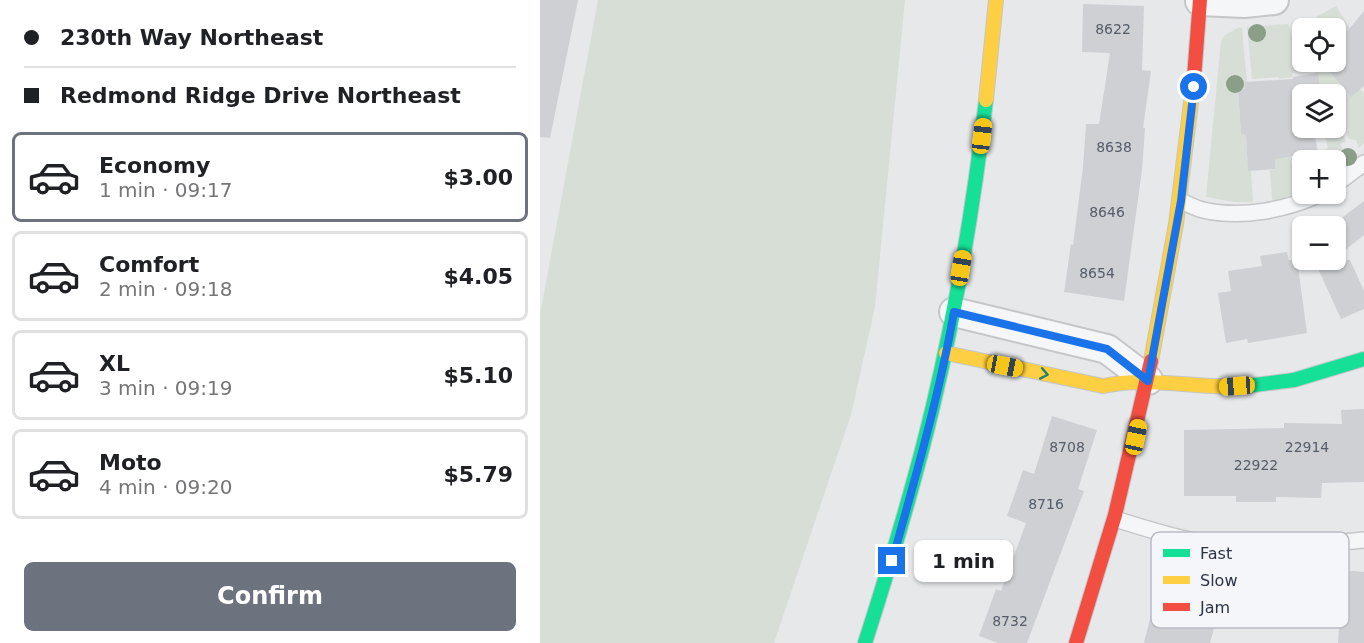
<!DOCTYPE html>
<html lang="en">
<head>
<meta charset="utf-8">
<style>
  :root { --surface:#fff; --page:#f6f6f6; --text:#202124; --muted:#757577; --line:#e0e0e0; --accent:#6c737f }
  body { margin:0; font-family:"DejaVu Sans",sans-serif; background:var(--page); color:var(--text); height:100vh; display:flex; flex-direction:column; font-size:22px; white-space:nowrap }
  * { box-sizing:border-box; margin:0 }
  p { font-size:20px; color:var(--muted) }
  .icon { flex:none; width:33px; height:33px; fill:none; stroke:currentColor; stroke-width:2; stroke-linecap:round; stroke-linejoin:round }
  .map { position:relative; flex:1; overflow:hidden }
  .side { display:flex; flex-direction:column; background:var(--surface); width:540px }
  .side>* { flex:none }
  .top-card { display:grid; align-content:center; height:132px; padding:0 24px; background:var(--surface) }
  .controls { position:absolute; left:752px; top:18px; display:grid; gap:12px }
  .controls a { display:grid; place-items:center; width:54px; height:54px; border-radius:9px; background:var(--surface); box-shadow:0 2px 4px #0004; font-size:30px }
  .end { position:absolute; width:27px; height:27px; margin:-14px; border:8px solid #1a73e8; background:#fff; box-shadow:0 0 0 3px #fff }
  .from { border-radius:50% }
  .bubble { position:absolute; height:42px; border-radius:9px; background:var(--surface); box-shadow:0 2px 4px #0004; font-size:20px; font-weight:600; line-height:42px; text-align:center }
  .car { position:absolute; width:18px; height:36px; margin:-18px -9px; border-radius:8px; box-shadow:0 0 4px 2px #0007; background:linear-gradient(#f5c518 24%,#345 0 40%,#f5c518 0 76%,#345 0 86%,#f5c518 0) }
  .top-card b { display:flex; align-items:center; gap:21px; height:57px; font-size:22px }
  .top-card b+b { border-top:2px solid var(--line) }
  .top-card i { width:15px; height:15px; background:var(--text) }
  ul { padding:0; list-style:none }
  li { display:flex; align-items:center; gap:18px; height:90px; margin:0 12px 9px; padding:0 12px; border:3px solid var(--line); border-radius:9px }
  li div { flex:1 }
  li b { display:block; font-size:22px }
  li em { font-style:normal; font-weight:600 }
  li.current { border-color:var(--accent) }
  li>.icon { width:54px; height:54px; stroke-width:1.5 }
  .action { display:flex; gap:12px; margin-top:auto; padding:12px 24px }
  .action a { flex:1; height:69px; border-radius:9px; background:var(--accent); color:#fff; font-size:24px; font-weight:600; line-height:69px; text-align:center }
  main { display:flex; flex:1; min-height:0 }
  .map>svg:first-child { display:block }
  .green { fill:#d6ded6 }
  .building { fill:#ced0d3 }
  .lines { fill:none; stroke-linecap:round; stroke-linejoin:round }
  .lane-casing { stroke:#c4c6c8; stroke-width:18 }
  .street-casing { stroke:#c4c6c8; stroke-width:32 }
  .fast-casing { stroke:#c4c6c8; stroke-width:16 }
  .slow-casing { stroke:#c4c6c8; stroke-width:16 }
  .jam-casing { stroke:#c4c6c8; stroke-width:16 }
  .lane { stroke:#f5f6f7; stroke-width:15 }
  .street { stroke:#f5f6f7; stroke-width:28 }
  .fast { stroke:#16e098; stroke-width:14 }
  .slow { stroke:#ffcf43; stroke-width:14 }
  .jam { stroke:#f24e42; stroke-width:14 }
  .tree { fill:#8a9e88 }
  .oneway { stroke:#22816a }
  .route { stroke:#1a73e8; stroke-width:8 }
  .labels { text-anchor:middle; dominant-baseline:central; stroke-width:4.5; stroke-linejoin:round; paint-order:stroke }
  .number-label { font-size:14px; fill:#545c69 }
  .key { fill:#f4f6f9; stroke:#b8bcc3; stroke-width:1.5 }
  .key-label { font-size:16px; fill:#2b3445 }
</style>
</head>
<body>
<main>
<section class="side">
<div class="top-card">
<b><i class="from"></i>230th Way Northeast</b>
<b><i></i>Redmond Ridge Drive Northeast</b>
</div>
<ul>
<li class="current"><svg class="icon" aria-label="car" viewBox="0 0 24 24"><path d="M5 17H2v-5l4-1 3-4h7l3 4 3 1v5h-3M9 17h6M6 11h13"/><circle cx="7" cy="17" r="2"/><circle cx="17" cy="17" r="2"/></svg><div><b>Economy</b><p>1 min · 09:17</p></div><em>$3.00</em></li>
<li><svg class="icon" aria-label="car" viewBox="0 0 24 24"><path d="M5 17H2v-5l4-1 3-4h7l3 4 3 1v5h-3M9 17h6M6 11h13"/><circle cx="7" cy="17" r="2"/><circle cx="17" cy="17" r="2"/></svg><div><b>Comfort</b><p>2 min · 09:18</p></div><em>$4.05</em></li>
<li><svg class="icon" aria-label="car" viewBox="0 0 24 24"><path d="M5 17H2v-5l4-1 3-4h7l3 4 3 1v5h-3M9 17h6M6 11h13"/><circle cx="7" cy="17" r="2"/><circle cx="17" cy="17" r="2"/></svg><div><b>XL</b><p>3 min · 09:19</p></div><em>$5.10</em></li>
<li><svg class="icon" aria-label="car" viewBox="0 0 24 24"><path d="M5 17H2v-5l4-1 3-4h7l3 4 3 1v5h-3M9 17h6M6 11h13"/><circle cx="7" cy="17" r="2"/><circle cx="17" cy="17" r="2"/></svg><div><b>Moto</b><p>4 min · 09:20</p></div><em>$5.79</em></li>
</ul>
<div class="action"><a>Confirm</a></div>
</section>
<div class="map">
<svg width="824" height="643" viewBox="0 0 824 643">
  <rect width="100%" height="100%" fill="#e6e8ea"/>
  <!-- green -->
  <path class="green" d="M58 0H365L335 307 311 415 234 643H0V315Z
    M796 6 811 30 802 37 799 33 795 36V28H784L776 17Z
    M770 18 778 28H762V50L752 23Z
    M748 24 763 72 752 73 753 77 739 79V77L712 79 707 27Z
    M698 28H702L707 82H705V89L698 90 701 134 706 135 708 171H711L713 202H695L666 197 681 41 685 35Z
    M766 62H782L811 96 820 89 824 93V143L819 148 816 140 809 139 795 105V94H791L787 86 780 87 774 69H768Z
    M795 115 806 142 800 144 803 149 805 148 810 157 802 166 795 170V160H776L779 154 788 148 784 131 787 130V128H795Z
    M733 143 750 156 758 192 735 201 732 199 730 170 735 169Z"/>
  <!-- building -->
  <path class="building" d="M0 0H38L10 138 0 137Z
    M543 4 604 6 602 70 611 71 603 128H605L602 170 584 301 524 292 531 244 533 245 543 167 546 124H559L570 53 542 52Z
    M824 11V86L811 97 782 62H795V46Z
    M778 73 781 94H762V128H787V130L774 132 778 152 735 159V169L708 171 706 135 701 134 698 89H705V82L753 79V77Z
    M824 201V235L795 258V223Z
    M747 252 749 260H757L767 333 708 343 707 339 686 343 678 293 691 291 688 271 722 266 720 256Z
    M774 260H810L824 291V309L801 319Z
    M824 409V482L782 483 781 498 736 497V502H696V496H644V430L744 428V423L802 424 801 410Z
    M512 416 557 430 538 489 544 491 487 643H458L439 636 456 589 461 591 486 523 467 516 483 470 494 474Z
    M625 558 689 574 670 643H604Z
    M801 570 824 572V643H798L800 610 797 609Z"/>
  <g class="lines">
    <!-- lane casing -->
    <g class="lane-casing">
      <path id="lane" d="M795 185 824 163
        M641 201C648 204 655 208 663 210 702 219 745 210 781 194
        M575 519C611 530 653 544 691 546 736 549 780 544 824 540"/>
    </g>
    <!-- street casing -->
    <g class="street-casing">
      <path id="street" d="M660 1 704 3 734 0
        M414 312 567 349 608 380"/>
    </g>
    <!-- fast casing -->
    <g class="fast-casing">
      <path id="fast" d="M707 386 754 380 824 359
        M325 643C350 565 374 486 393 406 417 305 434 203 446 100"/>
    </g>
    <!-- slow casing -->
    <g class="slow-casing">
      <path id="slow" d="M446 100 456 0
        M406 353 563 386C611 375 659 390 707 386
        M611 361 636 224 654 78"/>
    </g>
    <!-- jam casing -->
    <g class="jam-casing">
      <path id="jam" d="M654 78 660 0
        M536 643 575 515 611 361"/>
    </g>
    <!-- lane -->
    <use href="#lane" class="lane"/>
    <!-- street -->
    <use href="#street" class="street"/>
    <!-- fast -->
    <use href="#fast" class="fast"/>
    <!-- slow -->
    <use href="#slow" class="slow"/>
    <!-- jam -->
    <use href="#jam" class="jam"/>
  </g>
  <!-- trees -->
  <g class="tree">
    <circle cx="717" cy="33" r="9"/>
    <circle cx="695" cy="84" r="9"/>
    <circle cx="808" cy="157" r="9"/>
  </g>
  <!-- one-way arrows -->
  <defs><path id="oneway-chevron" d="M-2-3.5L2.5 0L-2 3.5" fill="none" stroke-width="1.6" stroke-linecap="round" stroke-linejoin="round" transform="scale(1.5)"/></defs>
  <use class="oneway" href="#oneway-chevron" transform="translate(504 374) rotate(11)"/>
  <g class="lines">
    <!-- route -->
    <path class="route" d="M352 561C375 479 399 396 414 312L567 349 608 381 641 201 654 87"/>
  </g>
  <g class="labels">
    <!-- number labels -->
    <g class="number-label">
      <text x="573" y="29">8622</text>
      <text x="574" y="147">8638</text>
      <text x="567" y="212">8646</text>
      <text x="557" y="273">8654</text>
      <text x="527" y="447">8708</text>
      <text x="767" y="447">22914</text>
      <text x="716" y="465">22922</text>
      <text x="506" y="504">8716</text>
      <text x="470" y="621">8732</text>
    </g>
  </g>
  <!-- legend -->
  <rect x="611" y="532" width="198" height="96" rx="9" class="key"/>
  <rect x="623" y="549" width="27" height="8" fill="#16e098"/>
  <rect x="623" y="576" width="27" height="8" fill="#ffcf43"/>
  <rect x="623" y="603" width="27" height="8" fill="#f24e42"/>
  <g class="key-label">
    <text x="660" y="559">Fast</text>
    <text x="660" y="586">Slow</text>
    <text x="660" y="613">Jam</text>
  </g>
</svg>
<div class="controls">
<a><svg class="icon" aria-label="locate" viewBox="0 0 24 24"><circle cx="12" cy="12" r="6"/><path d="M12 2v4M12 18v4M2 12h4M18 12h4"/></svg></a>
<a><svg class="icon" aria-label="layers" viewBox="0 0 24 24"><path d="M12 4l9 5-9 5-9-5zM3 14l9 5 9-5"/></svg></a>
<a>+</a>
<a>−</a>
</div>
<i class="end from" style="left:654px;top:87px"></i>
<i class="end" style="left:352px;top:561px"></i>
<div class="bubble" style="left:374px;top:540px;width:99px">1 min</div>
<i class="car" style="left:442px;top:136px;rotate:7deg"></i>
<i class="car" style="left:421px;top:268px;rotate:9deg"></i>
<i class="car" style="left:465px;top:366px;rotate:101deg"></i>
<i class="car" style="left:697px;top:386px;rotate:266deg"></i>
<i class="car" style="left:596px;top:437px;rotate:12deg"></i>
</div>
</main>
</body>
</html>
